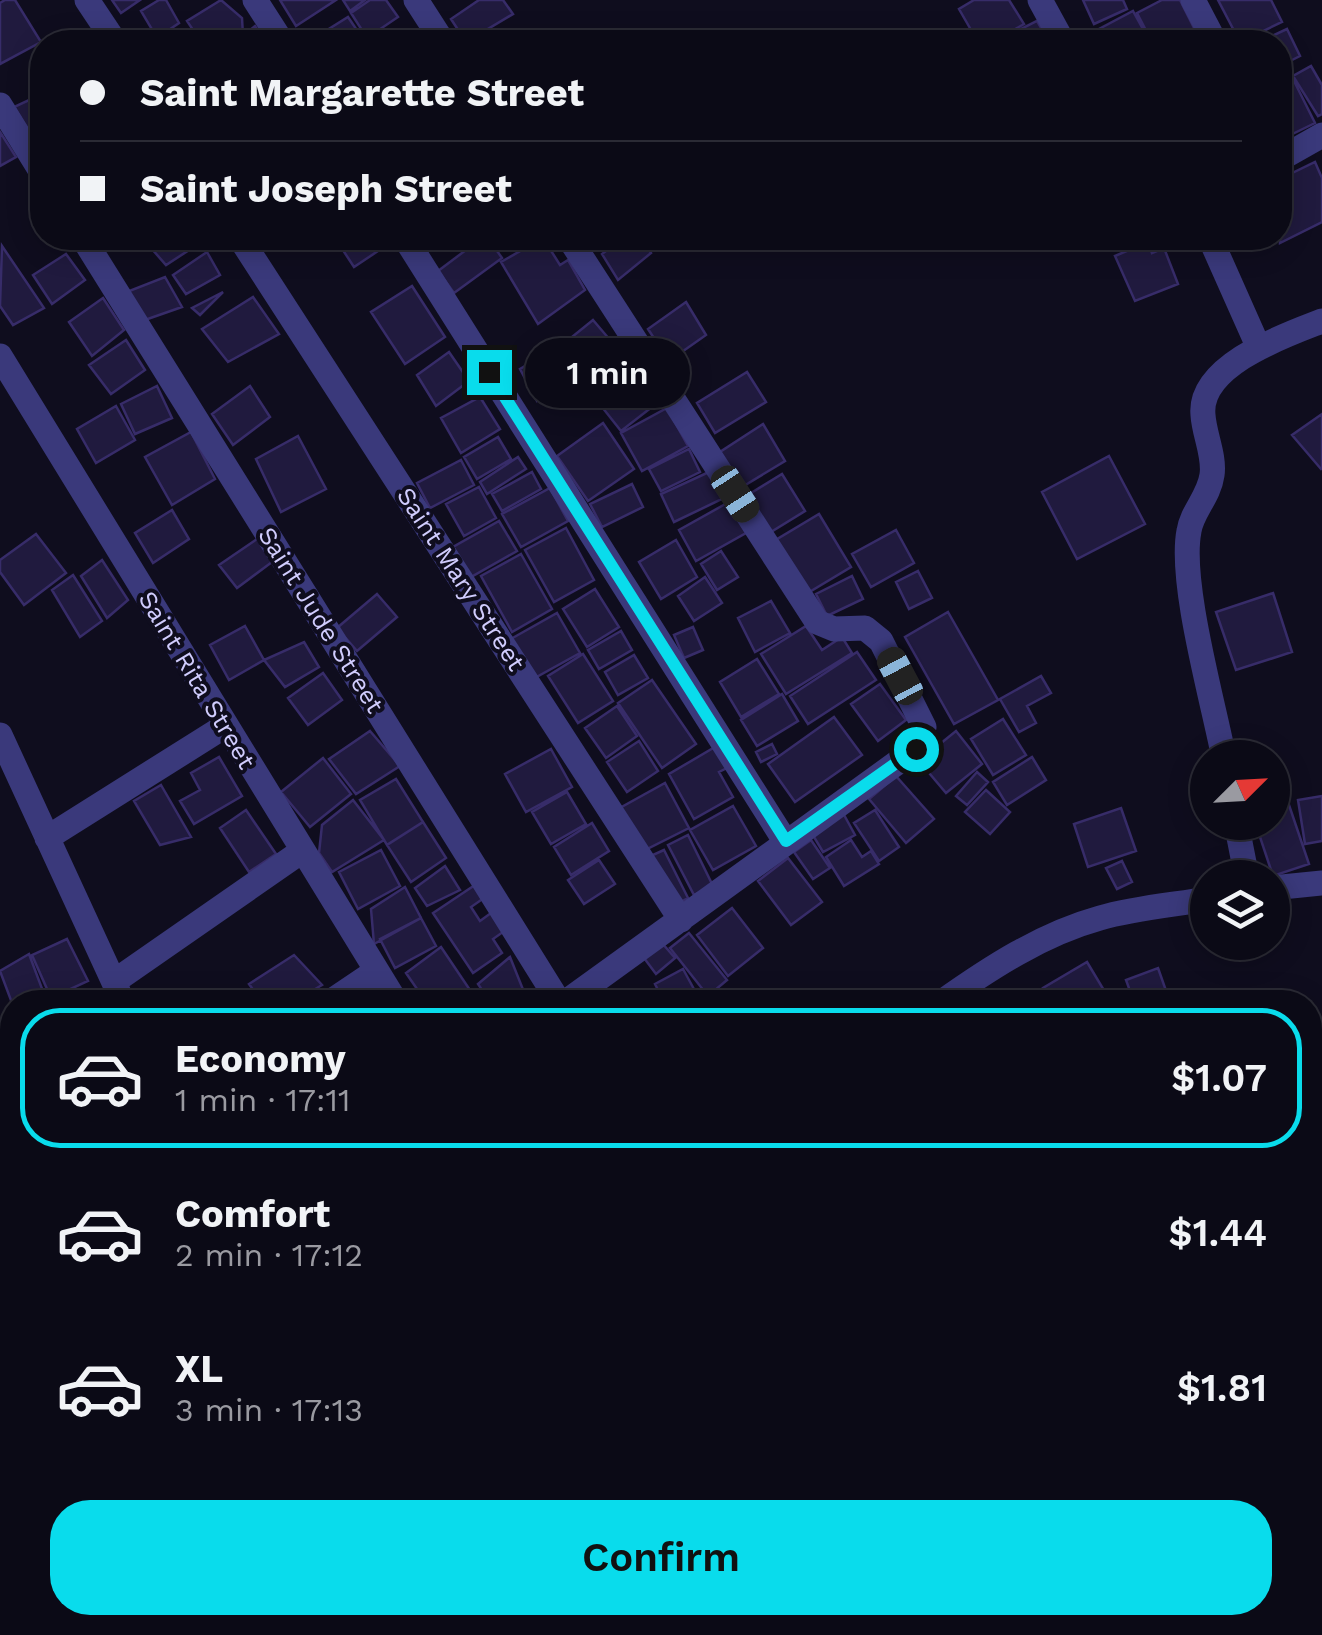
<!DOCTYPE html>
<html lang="en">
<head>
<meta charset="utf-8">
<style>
  :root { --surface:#0b0a16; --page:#191823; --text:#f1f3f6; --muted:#9a9aa1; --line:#2b2b35; --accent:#09dcec }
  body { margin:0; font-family:"Work Sans",sans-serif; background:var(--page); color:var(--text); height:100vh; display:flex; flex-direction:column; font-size:38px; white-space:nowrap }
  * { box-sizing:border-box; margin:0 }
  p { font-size:32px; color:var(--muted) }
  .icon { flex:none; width:55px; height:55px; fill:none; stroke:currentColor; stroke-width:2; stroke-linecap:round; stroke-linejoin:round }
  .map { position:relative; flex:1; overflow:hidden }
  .panel { position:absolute; left:0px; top:990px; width:1322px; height:645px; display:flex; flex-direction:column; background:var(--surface); border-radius:40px 40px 0 0; box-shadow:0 5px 25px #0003,0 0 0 2px var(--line) }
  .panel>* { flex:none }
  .hud { position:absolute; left:30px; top:30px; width:1262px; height:220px; border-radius:40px; box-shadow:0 5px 25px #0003,0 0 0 2px var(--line); display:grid; align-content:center; height:220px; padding:0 50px; background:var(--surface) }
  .needle { width:65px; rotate:66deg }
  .fabs { position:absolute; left:1190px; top:740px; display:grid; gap:20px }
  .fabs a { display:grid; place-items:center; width:100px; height:100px; border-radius:50%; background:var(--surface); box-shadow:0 5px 25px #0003,0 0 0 2px var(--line); font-size:50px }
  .end { position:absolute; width:45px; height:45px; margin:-22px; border:12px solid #09dcec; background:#111; box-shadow:0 0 0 5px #111 }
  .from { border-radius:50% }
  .bubble { position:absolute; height:70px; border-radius:35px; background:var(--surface); box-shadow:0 5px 25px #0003,0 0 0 2px var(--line); font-size:32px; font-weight:600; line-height:70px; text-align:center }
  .car { position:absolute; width:30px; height:60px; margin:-30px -15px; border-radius:12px; box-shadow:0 0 8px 2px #0007; background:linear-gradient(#222 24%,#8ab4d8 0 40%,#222 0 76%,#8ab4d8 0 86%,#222 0) }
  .hud b { display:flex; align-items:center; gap:35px; height:95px; font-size:38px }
  .hud b+b { border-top:2px solid var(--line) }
  .hud i { width:25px; height:25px; background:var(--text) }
  ul { padding:18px 0 0; list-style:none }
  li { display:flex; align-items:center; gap:30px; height:140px; margin:0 20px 15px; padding:0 30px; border:5px solid transparent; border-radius:40px }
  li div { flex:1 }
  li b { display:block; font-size:38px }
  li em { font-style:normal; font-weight:600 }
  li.on { border-color:var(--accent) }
  li>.icon { width:90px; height:90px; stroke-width:1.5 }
  .primary-button { display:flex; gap:20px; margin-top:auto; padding:20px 50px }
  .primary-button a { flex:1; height:115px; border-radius:40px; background:var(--accent); color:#111; font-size:40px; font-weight:600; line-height:115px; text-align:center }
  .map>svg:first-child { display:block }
  .building { fill:#201a3e; stroke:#372c69; stroke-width:2.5 }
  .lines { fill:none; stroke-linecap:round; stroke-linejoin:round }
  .minor { stroke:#3a397b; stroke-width:25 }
  .route { stroke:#09dcec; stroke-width:12 }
  .labels { text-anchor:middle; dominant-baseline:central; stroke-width:8; stroke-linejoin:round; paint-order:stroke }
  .street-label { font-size:25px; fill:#d0ccfd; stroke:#0f0d1e }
</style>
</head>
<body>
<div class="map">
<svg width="1322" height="1635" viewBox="0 0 1322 1635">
  <rect width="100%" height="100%" fill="#0f0d1e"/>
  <!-- building -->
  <path class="building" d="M5 0H15L41 42 0 64V3Z
    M112 0H140L121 13Z
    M159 0H166L179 23 157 38 141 11Z
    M221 0 242 18 243 35 231 42H201L187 21Z
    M280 0H336L296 26Z
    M343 0H365L350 11Z
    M370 0H386L398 17 367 38 351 13Z
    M479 0H503L513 14 466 42 451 19Z
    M974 0H1009L1024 24 993 42H978L959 9Z
    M1083 0H1123L1127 9 1094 24Z
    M1162 0H1180L1195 30 1170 42H1152L1137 13Z
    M1218 0H1271L1282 22 1240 42Z
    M1133 11 1150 42H1084L1082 38Z
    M348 17 365 42H308Z
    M1037 21 1049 42H995Z
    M255 26 266 42H235Z
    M1287 29 1300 56 1280 66V42H1259Z
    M1311 66 1322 85V114L1318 116 1293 76Z
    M1290 73 1315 123 1282 139 1280 78Z
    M42 94V138L35 142 14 107Z
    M0 132 16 157 0 166Z
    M1315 162 1322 178V222L1280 243V179Z
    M168 238H197L200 243 166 265 151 248Z
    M335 238H391L393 241 354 267Z
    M482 238H488L502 258 454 293 438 271Z
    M543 238 560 265 568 260 585 290 538 324 501 262Z
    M623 238H641L651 253 618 280 602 254Z
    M1148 242 1152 253 1164 248 1178 284 1135 301 1115 256Z
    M2 246 44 308 13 325 0 306Z
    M207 252 220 275 186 294 173 275Z
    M66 254 85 280 52 304 33 275Z
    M165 277 182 307 142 321 119 295Z
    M412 286 445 337 405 364 371 312Z
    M223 292 200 315 192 308Z
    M253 297 279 334 228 362 202 329Z
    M103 298 124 330 92 356 69 322Z
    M686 302 706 335 669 361 648 329Z
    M593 320 616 347 585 371 567 341Z
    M126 340 145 370 111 394 89 365Z
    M558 347 575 378 537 401 520 369Z
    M449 352 469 381 436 406 417 375Z
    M747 372 766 402 715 433 697 403Z
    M642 376 661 400 621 431 602 407Z
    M157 386 172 418 135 434 121 404Z
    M250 386 270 417 233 445 212 414Z
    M480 397 500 429 461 453 441 418Z
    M116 406 135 440 96 463 77 429Z
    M667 408 688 446 642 471 621 433Z
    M1322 414V468L1321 469 1292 435Z
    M603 423 634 469 588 501 557 456Z
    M763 424 785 461 742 487 720 452Z
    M191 432 215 479 172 505 145 457Z
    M298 436 326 489 281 512 256 459Z
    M498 437 511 459 477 479 464 457Z
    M689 449 700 472 661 491 649 469Z
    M1109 456 1145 524 1077 559 1042 492Z
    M518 457 526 469 487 494 480 482Z
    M461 460 474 485 430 508 417 483Z
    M532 472 541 489 502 511 492 494Z
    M709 472 722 499 674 522 661 494Z
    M782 474 805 511 766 535 743 498Z
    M632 484 643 507 602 527 590 504Z
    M479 487 496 518 464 536 446 504Z
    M550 488 568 521 521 547 502 514Z
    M729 502 746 533 696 561 679 530Z
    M172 510 189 539 153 563 135 533Z
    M819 514 851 567 806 594 774 541Z
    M499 521 517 551 471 577 453 547Z
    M566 528 594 580 554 602 525 550Z
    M896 530 914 563 871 587 852 554Z
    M36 534 66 573 24 605 0 572V560Z
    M257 539 272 562 237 588 219 565Z
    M676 540 697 577 661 599 639 562Z
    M721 551 738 577 717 590 701 564Z
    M521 554 552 609 512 632 481 576Z
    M102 560 128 600 107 618 81 576Z
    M918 571 932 598 909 609 896 582Z
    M73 575 102 621 80 637 52 590Z
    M852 576 863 599 827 616 816 594Z
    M705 577 722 603 694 621 678 596Z
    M595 589 619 627 587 647 563 609Z
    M1273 593 1292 652 1236 670 1216 612Z
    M377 594 397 617 357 651 337 628Z
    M771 601 790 633 755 652 738 618Z
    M948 612 998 700 954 724 905 637Z
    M557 613 580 653 531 680 509 640Z
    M245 626 264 660 229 680 210 645Z
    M806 626 822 650 842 637 852 653 786 694 761 654Z
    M693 627 703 650 684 658 674 635Z
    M621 631 632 650 599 669 588 650Z
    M304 642 319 667 285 687 264 660Z
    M857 652 876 680 808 724 790 696Z
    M583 654 613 701 578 723 548 676Z
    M634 655 648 678 618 695 605 672Z
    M757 659 779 694 741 717 720 682Z
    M323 673 342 700 308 725 288 698Z
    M1041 676 1051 693 1027 706 1036 723 1019 732 1000 699Z
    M652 680 696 744 662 768 618 703Z
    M880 684 906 720 878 741 851 704Z
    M782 694 798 721 757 746 741 720Z
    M617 706 637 736 606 758 585 728Z
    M834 717 862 755 795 802 768 764Z
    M1003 719 1026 755 993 775 971 739Z
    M370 731 400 766 356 794 329 759Z
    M956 731 982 764 946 793 919 761Z
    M639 741 658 771 627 792 607 762Z
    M772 744 777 754 761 762 756 752Z
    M715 747 727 768 719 772 733 797 694 819 669 774Z
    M551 749 572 787 526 812 505 774Z
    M219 757 242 796 194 824 180 801 200 790 191 773Z
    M1032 757 1046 780 1007 805 993 782Z
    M323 758 351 794 310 827 281 792Z
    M977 772 988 782 967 805 956 796Z
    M896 776 934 819 906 843 869 799Z
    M396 779 423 822 387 845 360 800Z
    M665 783 689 828 641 852 618 809Z
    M161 785 191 837 160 845 134 801Z
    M986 790 1010 812 990 834 965 812Z
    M567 792 586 824 551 844 532 812Z
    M1322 796V841L1305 844 1298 800Z
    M353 800 384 840 332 872 319 853 322 825Z
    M1289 805 1309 864 1273 876 1255 822H1272V811Z
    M733 806 756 846 713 870 690 830Z
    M1121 808 1136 851 1088 867 1074 824Z
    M246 810 276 854 249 872 220 828Z
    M875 810 899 847 879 861 854 823Z
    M843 813 855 835 823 852 811 832Z
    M423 822 446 858 411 882 387 845Z
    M592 823 609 851 571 875 554 847Z
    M688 835 713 886 694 895 668 845Z
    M811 840 830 868 813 879 794 852Z
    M851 840 862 857 871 851 879 864 844 886 826 857Z
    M381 850 400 886 358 909 339 872Z
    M664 850 688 898 675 905 646 858Z
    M788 858 822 902 791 925 758 881Z
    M599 860 615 884 584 904 568 880Z
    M1122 861 1132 882 1117 889 1106 868Z
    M445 866 460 890 427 906 415 888Z
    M475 885 484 898 471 907 480 921 491 913 503 932 493 939 502 953 473 973 433 913Z
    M405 887 421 918 374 944 371 909Z
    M732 908 763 948 728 976 697 935Z
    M421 918 436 946 395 968 380 939Z
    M689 933 727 980 708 996 670 948Z
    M67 939 88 981 51 998 32 955Z
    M662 943 675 958 656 974 644 958Z
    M441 947 476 999 474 1002H426L406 973Z
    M29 954 47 1002 12 1003 0 971Z
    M294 955 322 985 293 1002H262L249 984Z
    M510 957 528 1002H490L478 984Z
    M1087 962 1111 1002H1051L1043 988Z
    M1158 968 1170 1002H1134L1126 980Z
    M683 969 701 1002H664L655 984Z
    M646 991 655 1002H632Z
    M3 1260 12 1295 0 1300V1261Z
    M12 1306V1347L0 1351V1310Z
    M12 1354V1390L8 1392 0 1358Z
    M12 1398V1431L1 1402Z
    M12 1507V1543L6 1530 0 1533V1512Z
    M5 1534 12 1550V1567L0 1573V1536Z"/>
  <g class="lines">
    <!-- minor -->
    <path class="minor" d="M87 0 115 42
      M255 0 282 42
      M416 0 443 42
      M1040 0 1063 42
      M1193 0 1215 42
      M0 105 42 173
      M1280 159 1322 135
      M83 238 559 1002
      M240 238 681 920
      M405 238 785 841
      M1210 238 1258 346
      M0 356 396 1002
      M0 735 123 1002
      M1224 758C1213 701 1179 582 1189 531 1192 511 1209 497 1212 475 1215 456 1204 434 1203 415 1198 365 1286 335 1322 321
      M1236 822 1247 878
      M47 838 225 726
      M1272 888 1322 883
      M115 981 302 851
      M330 1002 376 971
      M566 1002 916 749 924 727 881 641 865 628 834 629 817 622 569 238
      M942 1002C990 968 1042 934 1100 918 1134 908 1172 905 1208 899
      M0 1069 12 1104
      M0 1439 12 1469
      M486 1622 492 1635"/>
  </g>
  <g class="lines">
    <!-- route -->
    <path class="route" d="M489 372 786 841 916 749"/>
  </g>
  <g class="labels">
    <!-- street labels -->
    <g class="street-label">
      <text transform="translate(461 579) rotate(57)">Saint Mary Street</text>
      <text transform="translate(321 620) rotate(58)">Saint Jude Street</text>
      <text transform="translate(197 680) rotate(59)">Saint Rita Street</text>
    </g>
  </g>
</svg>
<div class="fabs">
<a><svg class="needle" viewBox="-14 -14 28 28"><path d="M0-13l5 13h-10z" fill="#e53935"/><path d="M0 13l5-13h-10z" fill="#9a9aa1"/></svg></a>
<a><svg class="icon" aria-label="layers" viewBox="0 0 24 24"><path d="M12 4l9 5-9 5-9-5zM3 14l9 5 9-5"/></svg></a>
</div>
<i class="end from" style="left:916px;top:749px"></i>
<i class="end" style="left:489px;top:372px"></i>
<div class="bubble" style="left:525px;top:338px;width:165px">1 min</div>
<i class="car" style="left:735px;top:494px;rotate:147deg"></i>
<i class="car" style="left:900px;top:676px;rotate:332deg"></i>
<div class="hud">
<b><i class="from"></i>Saint Margarette Street</b>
<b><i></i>Saint Joseph Street</b>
</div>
<section class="panel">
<ul>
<li class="on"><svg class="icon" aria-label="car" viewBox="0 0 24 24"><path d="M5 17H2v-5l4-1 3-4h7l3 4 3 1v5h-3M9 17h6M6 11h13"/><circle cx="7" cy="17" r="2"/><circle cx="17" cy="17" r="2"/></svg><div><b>Economy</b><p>1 min · 17:11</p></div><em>$1.07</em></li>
<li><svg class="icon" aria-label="car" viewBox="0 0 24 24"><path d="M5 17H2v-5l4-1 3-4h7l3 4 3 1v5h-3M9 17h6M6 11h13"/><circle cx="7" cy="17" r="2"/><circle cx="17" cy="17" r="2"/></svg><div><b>Comfort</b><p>2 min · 17:12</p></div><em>$1.44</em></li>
<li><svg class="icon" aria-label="car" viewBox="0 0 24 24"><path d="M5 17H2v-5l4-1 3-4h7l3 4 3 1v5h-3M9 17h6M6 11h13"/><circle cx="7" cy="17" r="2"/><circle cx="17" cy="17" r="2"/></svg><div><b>XL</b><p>3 min · 17:13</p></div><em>$1.81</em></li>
</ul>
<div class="primary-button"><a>Confirm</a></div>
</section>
</div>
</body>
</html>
